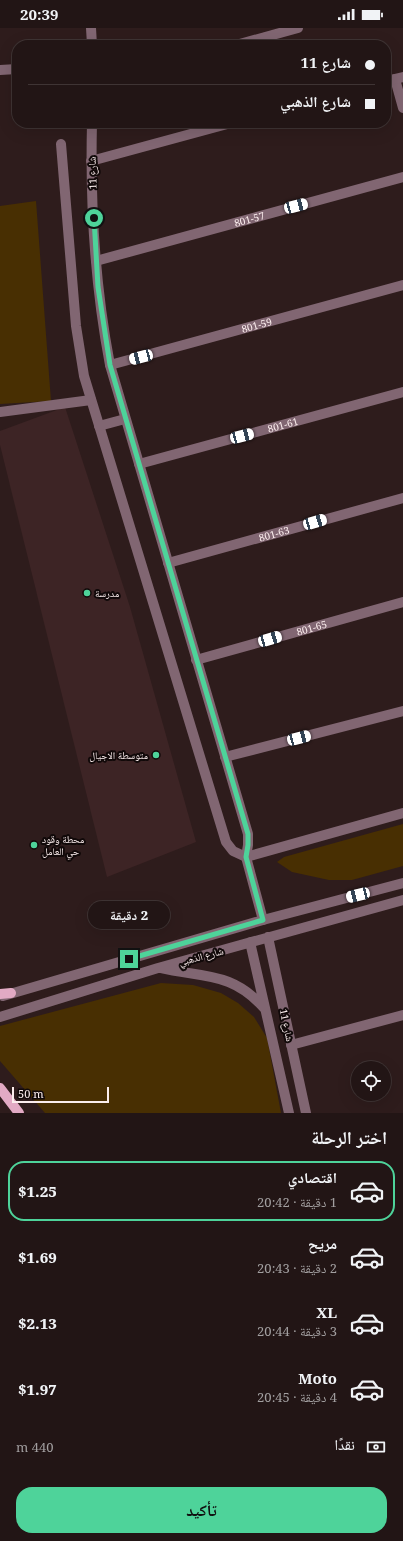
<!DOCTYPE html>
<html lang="ar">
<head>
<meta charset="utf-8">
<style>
  :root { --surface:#221515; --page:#2a1e1e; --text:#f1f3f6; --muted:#a29fa0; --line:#3f3434; --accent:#4ed39a }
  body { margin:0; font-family:"Noto Serif","Noto Naskh Arabic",serif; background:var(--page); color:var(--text); direction:rtl; height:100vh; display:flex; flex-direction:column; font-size:15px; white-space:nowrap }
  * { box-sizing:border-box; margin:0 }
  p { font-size:13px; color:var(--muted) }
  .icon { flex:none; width:22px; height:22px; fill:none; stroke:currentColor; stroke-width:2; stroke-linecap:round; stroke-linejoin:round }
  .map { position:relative; height:1085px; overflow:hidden; direction:ltr }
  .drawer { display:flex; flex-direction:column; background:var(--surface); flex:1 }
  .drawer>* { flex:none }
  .guide { position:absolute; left:12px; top:12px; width:379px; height:88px; border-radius:16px; box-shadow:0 4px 16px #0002,0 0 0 1px var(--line); direction:rtl; display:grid; align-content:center; height:88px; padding:0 16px; background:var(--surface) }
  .buttons { position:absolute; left:351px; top:1033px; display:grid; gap:8px }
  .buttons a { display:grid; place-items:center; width:40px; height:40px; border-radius:50%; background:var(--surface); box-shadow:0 4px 16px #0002,0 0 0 1px var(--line); font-size:20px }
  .scale { position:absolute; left:12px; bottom:10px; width:97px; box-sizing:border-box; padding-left:4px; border:2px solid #fbeded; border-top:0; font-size:11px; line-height:14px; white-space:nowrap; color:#fbeded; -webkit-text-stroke:3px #110909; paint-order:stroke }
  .end { position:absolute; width:18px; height:18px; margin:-9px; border:5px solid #4ed39a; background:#111; box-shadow:0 0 0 2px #111 }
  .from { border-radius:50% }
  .bubble { position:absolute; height:28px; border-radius:14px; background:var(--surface); box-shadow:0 4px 16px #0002,0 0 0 1px var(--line); font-size:13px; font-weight:800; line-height:28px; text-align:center; direction:rtl }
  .car { position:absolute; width:12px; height:24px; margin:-12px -6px; border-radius:5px; box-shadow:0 0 3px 1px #0007; background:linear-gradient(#fff 24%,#345 0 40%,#fff 0 76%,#345 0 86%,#fff 0) }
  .guide b { display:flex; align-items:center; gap:14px; height:38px; font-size:15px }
  .guide b+b { border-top:1px solid var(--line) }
  .guide i { width:10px; height:10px; background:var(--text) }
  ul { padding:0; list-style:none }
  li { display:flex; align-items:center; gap:12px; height:60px; margin:0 8px 6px; padding:0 8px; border:2px solid transparent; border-radius:16px }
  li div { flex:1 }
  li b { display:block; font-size:15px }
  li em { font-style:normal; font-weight:800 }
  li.selected { border-color:var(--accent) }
  li>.icon { width:36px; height:36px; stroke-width:1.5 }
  h2 { padding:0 16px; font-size:18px; line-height:48px }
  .pay { display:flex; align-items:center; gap:10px; height:44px; padding:0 16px; font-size:15px }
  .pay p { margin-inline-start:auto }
  .button { display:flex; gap:8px; margin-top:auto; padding:8px 16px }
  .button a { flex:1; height:46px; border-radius:16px; background:var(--accent); color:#111; font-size:16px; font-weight:800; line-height:46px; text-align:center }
  .status { display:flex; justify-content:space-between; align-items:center; height:28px; padding:0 20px; background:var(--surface); direction:ltr }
  .status svg { height:11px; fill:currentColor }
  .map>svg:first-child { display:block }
  .built { fill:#3d2425 }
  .green { fill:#482f02 }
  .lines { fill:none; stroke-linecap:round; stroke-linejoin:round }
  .minor { stroke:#816672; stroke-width:10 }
  .tertiary { stroke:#816672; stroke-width:10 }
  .primary { stroke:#e2aac4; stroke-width:10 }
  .route { stroke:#4ed39a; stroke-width:5 }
  .poi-dot { fill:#4ed39a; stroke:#110909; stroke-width:1.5 }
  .labels { text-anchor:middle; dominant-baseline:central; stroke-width:4; stroke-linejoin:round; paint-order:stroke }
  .street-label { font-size:10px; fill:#fbeded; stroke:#110909 }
  .poi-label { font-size:10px; fill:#fbeded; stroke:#110909; text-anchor:start }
</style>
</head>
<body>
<div class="status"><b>20:39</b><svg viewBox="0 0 49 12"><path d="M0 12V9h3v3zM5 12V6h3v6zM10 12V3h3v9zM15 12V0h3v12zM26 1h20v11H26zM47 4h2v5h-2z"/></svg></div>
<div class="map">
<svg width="403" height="1085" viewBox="0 0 403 1085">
  <rect width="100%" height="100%" fill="#2e1c1c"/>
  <!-- built -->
  <path class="built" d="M65 379 130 579 196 814 107 849 0 417V403Z"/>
  <!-- green -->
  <path class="green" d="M36 173 51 373 0 376V178Z
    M403 796V838L352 852H329L292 844 277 834 284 829Z
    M161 955 193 957 221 965 238 975 254 989 267 1010 281 1085H45L0 1033V998Z"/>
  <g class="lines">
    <!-- minor -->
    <g class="minor">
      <path d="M91 0 92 17"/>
      <path d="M236 17 298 0"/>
      <path d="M0 42 17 41"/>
      <path d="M395 51 403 80"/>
      <path d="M386 53 403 49"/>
      <path d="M92 95C90 176 95 258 110 337L248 806V817L246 829 263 892"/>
      <path d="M61 116 76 298 84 348 226 814 233 823 246 829 403 785"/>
      <path d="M91 133 231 95"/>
      <path id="s1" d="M96 233 403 149"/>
      <path id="s2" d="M110 337 403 257"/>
      <path d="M0 384 91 372"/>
      <path d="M99 398 125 391"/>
      <path id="s3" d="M139 436 403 364"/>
      <path id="s4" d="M168 535 403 470"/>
      <path id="s5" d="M196 632 403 574"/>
      <path d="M225 729 403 683"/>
      <path d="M291 1017 403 987"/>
    </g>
    <!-- tertiary -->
    <path class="tertiary" d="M268 909 306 1085
      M250 914 289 1085
      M160 940C203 950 232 943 265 981
      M3 968 263 892 403 855
      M0 989 158 940 403 872"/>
    <!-- primary -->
    <path class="primary" d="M0 966 11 965
      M0 1060 19 1085"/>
  </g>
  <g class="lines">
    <!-- route -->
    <path class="route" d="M94 190 98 259 110 337 248 806V817L246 829 263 892 129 931"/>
  </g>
  <!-- markers -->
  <g class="poi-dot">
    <circle cx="87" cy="565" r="4"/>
    <circle cx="156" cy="727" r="4"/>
    <circle cx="34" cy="817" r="4"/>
  </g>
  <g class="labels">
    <!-- street labels -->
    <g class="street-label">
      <text transform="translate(92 145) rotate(-92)">شارع 11</text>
      <text stroke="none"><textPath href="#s1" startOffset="159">801-57</textPath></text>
      <text stroke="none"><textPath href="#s2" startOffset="152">801-59</textPath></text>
      <text stroke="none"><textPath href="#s3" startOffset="149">801-61</textPath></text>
      <text stroke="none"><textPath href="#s4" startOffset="110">801-63</textPath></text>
      <text stroke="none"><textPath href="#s5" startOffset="120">801-65</textPath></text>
      <text transform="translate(201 928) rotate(-15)">شارع الذهبي</text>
      <text transform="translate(287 997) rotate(78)">شارع 11</text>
    </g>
    <!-- poi labels -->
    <g class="poi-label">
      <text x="95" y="565">مدرسة</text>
      <text x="148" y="727" text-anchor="end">متوسطة الاجيال</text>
      <text x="42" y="811">محطة وقود<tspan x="42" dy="12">حي العامل</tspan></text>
    </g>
  </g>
</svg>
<div class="buttons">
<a><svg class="icon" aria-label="locate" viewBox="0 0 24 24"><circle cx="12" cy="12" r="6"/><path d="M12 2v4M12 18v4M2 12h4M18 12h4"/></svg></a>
</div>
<div class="scale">50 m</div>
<i class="end from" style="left:94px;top:190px"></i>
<i class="end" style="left:129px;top:931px"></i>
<div class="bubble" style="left:88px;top:873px;width:82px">2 دقيقة</div>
<i class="car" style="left:296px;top:178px;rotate:75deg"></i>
<i class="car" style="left:141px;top:329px;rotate:255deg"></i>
<i class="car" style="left:242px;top:408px;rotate:75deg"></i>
<i class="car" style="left:315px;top:494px;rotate:74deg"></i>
<i class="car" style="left:270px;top:611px;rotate:74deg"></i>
<i class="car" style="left:299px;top:710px;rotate:75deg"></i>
<i class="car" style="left:358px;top:867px;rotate:256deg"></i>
<div class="guide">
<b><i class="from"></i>شارع 11</b>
<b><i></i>شارع الذهبي</b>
</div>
</div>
<section class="drawer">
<h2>اختر الرحلة</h2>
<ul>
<li class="selected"><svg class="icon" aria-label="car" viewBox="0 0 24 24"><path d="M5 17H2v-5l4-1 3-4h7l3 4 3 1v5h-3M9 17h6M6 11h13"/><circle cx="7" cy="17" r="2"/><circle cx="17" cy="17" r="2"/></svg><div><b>اقتصادي</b><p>1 دقيقة · 20:42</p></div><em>$1.25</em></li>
<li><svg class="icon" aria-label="car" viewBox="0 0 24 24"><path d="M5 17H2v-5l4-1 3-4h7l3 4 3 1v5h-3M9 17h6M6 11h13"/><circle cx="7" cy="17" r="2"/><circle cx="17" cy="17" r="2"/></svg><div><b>مريح</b><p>2 دقيقة · 20:43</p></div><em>$1.69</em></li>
<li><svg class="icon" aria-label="car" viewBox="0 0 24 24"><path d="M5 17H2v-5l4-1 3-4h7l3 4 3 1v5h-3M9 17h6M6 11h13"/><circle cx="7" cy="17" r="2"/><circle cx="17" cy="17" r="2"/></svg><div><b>XL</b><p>3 دقيقة · 20:44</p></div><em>$2.13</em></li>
<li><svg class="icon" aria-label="car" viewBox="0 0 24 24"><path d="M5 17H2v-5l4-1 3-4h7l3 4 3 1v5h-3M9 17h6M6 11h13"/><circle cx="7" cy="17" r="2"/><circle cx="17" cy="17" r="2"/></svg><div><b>Moto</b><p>4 دقيقة · 20:45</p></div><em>$1.97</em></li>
</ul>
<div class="pay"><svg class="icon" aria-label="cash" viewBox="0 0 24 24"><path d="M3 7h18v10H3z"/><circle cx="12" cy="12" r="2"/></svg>نقدًا<p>440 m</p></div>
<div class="button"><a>تأكيد</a></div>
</section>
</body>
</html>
